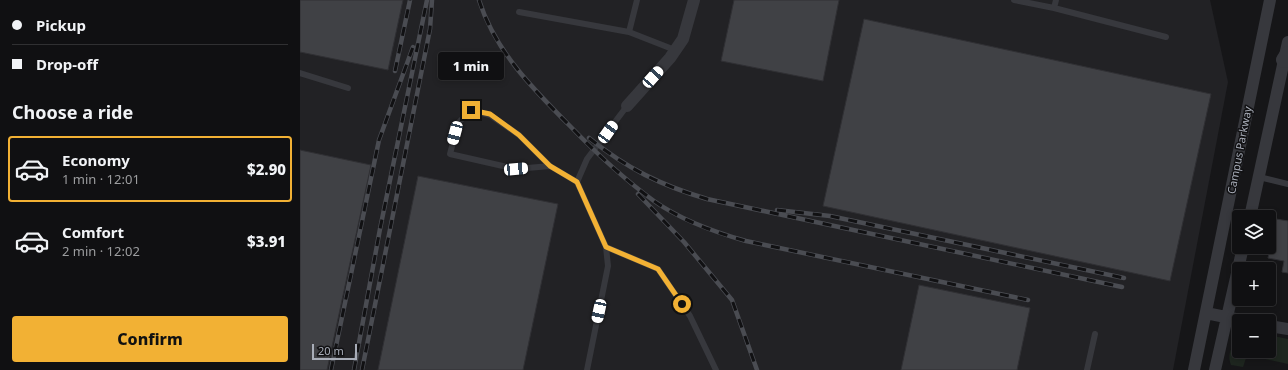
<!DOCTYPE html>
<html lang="en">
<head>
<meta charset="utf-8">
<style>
  :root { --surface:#101012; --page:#19191b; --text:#f1f3f6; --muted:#9c9d9f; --line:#303032; --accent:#f2b134 }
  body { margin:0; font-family:"Noto Sans",sans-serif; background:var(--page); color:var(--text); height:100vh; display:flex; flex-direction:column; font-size:15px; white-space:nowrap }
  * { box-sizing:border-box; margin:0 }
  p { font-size:13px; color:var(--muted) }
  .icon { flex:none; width:22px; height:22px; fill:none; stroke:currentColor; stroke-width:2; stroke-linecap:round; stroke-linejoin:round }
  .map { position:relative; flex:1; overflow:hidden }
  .sheet { display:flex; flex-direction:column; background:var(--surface); width:300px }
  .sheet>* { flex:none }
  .top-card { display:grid; align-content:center; height:88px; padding:0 12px; background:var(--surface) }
  .controls { position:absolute; left:932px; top:210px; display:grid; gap:8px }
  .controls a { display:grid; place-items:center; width:44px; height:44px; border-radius:4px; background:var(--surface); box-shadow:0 2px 6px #0003,0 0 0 1px var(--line); font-size:20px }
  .scale { position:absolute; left:12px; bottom:10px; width:45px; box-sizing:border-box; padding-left:4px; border:2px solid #a8adb8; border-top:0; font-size:11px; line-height:14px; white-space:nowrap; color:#a8adb8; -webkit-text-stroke:3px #111113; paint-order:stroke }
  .end { position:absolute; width:18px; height:18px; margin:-9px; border:5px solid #f2b134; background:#111; box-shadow:0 0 0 2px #111 }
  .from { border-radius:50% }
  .bubble { position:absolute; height:28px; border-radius:4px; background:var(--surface); box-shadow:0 2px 6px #0003,0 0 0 1px var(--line); font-size:13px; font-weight:800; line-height:28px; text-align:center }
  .car { position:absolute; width:12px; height:24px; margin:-12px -6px; border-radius:5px; box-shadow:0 0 3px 1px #0007; background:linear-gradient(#fff 24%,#345 0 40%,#fff 0 76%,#345 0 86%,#fff 0) }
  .top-card b { display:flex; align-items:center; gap:14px; height:38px; font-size:15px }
  .top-card b+b { border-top:1px solid var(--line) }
  .top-card i { width:10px; height:10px; background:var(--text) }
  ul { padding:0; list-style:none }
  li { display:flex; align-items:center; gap:12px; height:66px; margin:0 8px 6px; padding:0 4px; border:2px solid transparent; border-radius:4px }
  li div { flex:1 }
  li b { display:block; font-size:15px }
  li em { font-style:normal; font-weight:800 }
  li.current { border-color:var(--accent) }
  li>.icon { width:36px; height:36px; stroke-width:1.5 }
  h2 { padding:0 12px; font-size:18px; line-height:48px }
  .button { display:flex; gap:8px; margin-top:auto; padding:8px 12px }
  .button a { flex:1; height:46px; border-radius:4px; background:var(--accent); color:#111; font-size:16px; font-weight:800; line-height:46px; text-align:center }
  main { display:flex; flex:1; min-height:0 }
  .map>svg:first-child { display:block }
  .built { fill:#222225 }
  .green { fill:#1e261f }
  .building { fill:#404145; stroke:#303034 }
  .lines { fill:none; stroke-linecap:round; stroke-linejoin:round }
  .service { stroke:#37383d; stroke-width:6 }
  .minor { stroke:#37383d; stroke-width:12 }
  .tertiary { stroke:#37383d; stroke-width:16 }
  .rail-casing { stroke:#4a4c52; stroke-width:4.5 }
  .rail { stroke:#111113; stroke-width:3; stroke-dasharray:9; stroke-linecap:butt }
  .route { stroke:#f2b134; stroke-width:5 }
  .labels { text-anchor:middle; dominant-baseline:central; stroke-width:3; stroke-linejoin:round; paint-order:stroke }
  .street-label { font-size:11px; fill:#a8adb8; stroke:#111113 }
</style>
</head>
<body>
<main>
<section class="sheet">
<div class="top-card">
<b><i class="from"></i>Pickup</b>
<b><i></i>Drop-off</b>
</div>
<h2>Choose a ride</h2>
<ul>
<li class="current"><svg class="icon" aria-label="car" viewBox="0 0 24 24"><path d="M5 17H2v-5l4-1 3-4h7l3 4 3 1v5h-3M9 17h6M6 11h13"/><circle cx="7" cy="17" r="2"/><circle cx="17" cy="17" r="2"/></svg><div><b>Economy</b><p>1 min · 12:01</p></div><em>$2.90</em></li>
<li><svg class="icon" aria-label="car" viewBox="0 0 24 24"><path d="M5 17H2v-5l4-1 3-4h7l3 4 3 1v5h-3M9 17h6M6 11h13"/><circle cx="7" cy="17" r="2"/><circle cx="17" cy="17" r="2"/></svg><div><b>Comfort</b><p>2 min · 12:02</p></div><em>$3.91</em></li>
</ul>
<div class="button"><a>Confirm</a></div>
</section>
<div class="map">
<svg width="988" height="370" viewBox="0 0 988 370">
  <rect width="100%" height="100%" fill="#161618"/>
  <!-- built -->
  <path class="built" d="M0 0H910L928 82 873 370H0Z"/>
  <!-- green -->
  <path class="green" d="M969 335 988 339V364L947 355 943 367 931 365C927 355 931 347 938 339L939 351H969Z"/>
  <!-- building -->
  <path class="building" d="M0 0H103L88 70 0 52Z
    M434 0H539L523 81 421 61Z
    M564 19 911 94 870 281 523 206Z
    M0 150 71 165 27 370H0Z
    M118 176 258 204 223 370H78Z
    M976 219 988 221V273L982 272 984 261 968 258Z
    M619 285 730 308 717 370H601Z"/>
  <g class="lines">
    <!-- service -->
    <path class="service" d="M714 0 754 8 756 0
      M754 8 866 37
      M219 12 329 32 337 0
      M329 32 375 50
      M0 73 48 88
      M250 166 219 135 190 115 171 110 158 123 150 154 216 169 250 166 277 182
      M959 177 988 184
      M306 247 358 269 390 316 416 370
      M287 370 308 266 306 247 277 182 287 159 327 106
      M787 370 795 334"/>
    <!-- minor -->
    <path class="minor" d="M327 106 370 58 383 39 394 0
      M950 217 988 42
      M906 313 945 321
      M969 326 988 329
      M894 370 970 0
      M915 370 943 247"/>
    <!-- tertiary -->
    <path class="tertiary" d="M984 60 988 54"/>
    <!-- rail casing -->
    <g class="rail-casing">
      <path id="rail" d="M179 0C195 51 233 89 270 126 296 153 324 179 354 201 381 220 414 232 446 241L728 300
        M95 71 110 0
        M289 138C328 169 360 185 407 199L822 287
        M338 194 384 242 432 300 457 370
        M477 210 530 216 824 278
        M31 370 79 140 113 47
        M54 370 80 229 127 0
        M62 370 130 29 132 0"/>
    </g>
    <!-- rail -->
    <use href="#rail" class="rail"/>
  </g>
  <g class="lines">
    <!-- route -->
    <path class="route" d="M171 110 190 114 219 135 250 166 277 182 306 247 358 269 382 304"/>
  </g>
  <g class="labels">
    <!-- street labels -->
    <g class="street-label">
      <text transform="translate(939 150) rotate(-79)">Campus Parkway</text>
    </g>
  </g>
</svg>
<div class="controls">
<a><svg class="icon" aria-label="layers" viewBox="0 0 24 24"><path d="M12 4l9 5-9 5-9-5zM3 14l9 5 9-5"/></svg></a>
<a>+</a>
<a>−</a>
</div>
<div class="scale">20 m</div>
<i class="end from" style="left:382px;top:304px"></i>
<i class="end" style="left:171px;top:110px"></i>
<div class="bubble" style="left:138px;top:52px;width:66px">1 min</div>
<i class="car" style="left:353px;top:77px;rotate:42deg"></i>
<i class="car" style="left:308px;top:132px;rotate:36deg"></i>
<i class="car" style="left:155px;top:133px;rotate:195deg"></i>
<i class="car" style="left:216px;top:169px;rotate:85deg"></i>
<i class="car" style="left:299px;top:311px;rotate:192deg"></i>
</div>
</main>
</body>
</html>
